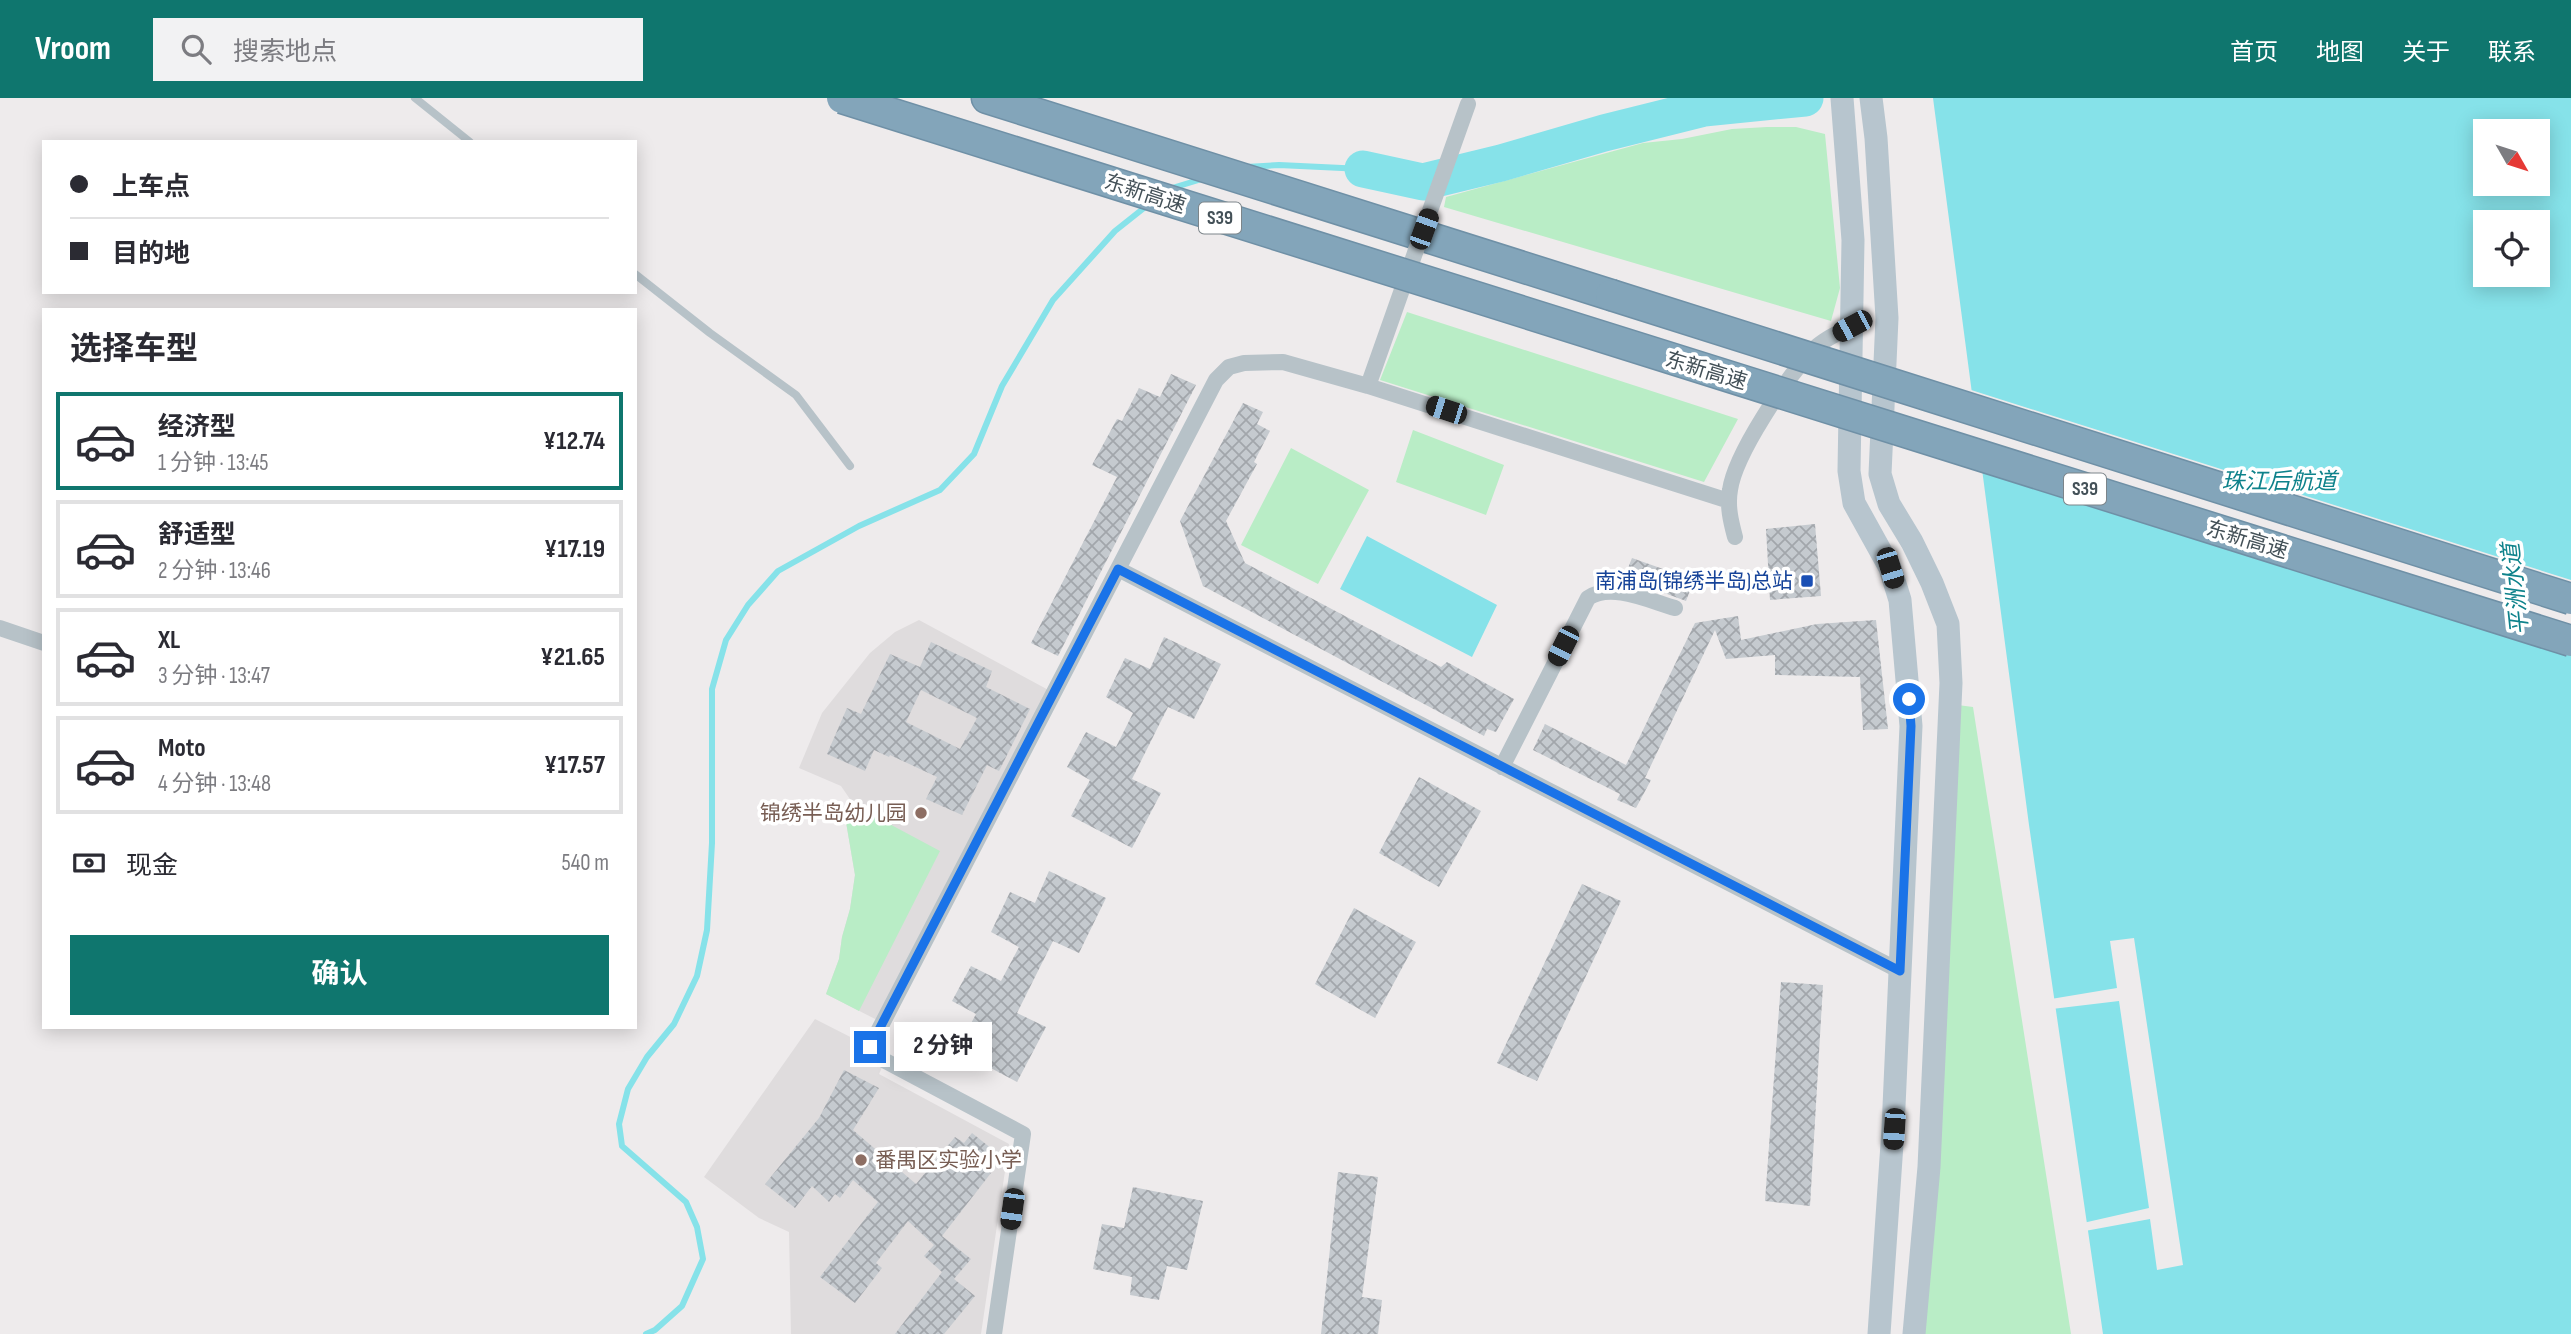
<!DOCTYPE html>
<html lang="zh">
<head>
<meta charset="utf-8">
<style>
  :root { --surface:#fff; --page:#f2f2f3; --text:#2b2b33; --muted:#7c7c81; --line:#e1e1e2; --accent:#0f766e }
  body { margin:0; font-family:"Sofia Sans Condensed","Noto Sans SC",sans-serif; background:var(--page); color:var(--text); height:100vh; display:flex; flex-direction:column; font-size:26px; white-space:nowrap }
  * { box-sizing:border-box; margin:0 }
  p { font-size:23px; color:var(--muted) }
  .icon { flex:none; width:38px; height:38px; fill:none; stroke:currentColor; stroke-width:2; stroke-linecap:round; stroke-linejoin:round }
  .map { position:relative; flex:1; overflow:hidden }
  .sheet { position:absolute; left:42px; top:210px; width:595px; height:721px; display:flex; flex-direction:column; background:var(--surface); border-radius:0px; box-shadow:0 4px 18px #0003 }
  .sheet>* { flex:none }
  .guide { position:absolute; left:42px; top:42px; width:595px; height:154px; border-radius:0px; box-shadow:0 4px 18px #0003; display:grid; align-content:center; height:154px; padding:0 28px; background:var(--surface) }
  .needle { width:46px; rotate:129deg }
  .tools { position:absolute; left:2473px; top:21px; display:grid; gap:14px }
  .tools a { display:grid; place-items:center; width:77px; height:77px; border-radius:0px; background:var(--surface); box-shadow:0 4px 18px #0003; font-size:35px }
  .end { position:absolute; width:32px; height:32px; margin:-16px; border:9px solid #1a73e8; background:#fff; box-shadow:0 0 0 4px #fff }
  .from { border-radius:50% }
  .bubble { position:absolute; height:49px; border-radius:0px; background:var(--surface); box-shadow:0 4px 18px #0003; font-size:23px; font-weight:700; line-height:49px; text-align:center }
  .car { position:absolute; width:21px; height:42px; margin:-21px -10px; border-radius:9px; box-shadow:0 0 5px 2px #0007; background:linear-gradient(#222 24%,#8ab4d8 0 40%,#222 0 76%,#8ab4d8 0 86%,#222 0) }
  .guide b { display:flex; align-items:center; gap:24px; height:66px; font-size:26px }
  .guide b+b { border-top:2px solid var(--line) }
  .guide i { width:18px; height:18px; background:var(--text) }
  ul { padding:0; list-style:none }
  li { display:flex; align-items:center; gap:21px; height:98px; margin:0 14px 10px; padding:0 14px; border:4px solid var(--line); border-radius:0px }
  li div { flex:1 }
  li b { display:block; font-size:26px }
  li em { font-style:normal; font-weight:700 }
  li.current { border-color:var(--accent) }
  li>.icon { width:63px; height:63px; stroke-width:1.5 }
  h2 { padding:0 28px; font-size:32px; line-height:84px }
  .pay { display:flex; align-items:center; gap:18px; height:77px; padding:0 28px; font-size:26px }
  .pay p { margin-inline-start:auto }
  .cta { display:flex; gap:14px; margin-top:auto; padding:14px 28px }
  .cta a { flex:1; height:80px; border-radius:0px; background:var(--accent); color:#fff; font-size:28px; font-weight:700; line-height:80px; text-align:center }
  header { display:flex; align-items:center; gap:42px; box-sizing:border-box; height:98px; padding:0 35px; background:var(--accent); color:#fff }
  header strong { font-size:33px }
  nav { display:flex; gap:38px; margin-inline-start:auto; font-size:24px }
  .search { width:490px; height:63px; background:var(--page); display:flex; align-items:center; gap:18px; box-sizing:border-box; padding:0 24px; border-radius:0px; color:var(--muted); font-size:26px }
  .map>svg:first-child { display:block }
  .education { fill:#dfdcdd }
  .green { fill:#b9edc6 }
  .water { fill:#86e2e9; fill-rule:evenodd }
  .pier { fill:#eeebec }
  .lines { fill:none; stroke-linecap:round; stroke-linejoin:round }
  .stream { stroke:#86e2e9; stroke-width:6 }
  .river { stroke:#86e2e9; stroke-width:37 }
  .building { fill:url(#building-cross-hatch); fill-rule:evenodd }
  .highway-casing { stroke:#6f90a6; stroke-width:33 }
  .lane { stroke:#b7c2c8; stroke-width:8 }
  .street { stroke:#b7c2c8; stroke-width:16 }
  .secondary { stroke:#b7c5ce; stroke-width:23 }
  .highway { stroke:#83a5ba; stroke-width:30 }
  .highway-bridge-casing { stroke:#6f90a6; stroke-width:33; stroke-linecap:butt }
  .street-bridge { stroke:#b7c2c8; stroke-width:16 }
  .highway-bridge { stroke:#83a5ba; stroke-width:30 }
  .route { stroke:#1a73e8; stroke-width:9 }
  .transit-dot { fill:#1a4fb4; stroke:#fff; stroke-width:2.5 }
  .education-dot { fill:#8d6e63; stroke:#fff; stroke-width:2.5 }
  .labels { text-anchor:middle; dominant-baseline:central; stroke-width:7; stroke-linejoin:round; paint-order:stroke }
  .shield { fill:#fff; stroke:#7c858a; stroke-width:2 }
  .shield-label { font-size:19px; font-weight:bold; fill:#445158 }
  .street-label { font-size:21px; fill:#445158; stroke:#fff }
  .transit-label { font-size:21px; fill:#164399; stroke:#fff; text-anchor:end }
  .education-label { font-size:21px; fill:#785e54; stroke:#fff; text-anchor:end }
  .water-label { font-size:23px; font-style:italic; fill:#0e828b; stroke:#fff }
</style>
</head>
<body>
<header>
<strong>Vroom</strong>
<div class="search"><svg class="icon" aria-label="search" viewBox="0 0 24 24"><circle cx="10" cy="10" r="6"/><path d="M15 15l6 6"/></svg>搜索地点</div>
<nav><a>首页</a><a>地图</a><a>关于</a><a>联系</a></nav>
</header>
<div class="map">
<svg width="2571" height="1236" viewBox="0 0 2571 1236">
  <defs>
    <pattern id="building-cross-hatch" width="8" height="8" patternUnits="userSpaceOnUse" patternTransform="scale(1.75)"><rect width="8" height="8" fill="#c5cacf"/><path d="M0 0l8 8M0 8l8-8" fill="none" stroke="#a2a6ab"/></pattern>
  </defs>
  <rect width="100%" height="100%" fill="#eeebec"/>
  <!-- education -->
  <path class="education" d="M919 522 1054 595 883 925 826 896 839 861 842 839 850 811 855 777 846 724 854 707 841 688 799 670 822 615 870 555 895 534Z
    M815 921 870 949 885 963 879 976 1009 1046 981 1236H791L789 1134 759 1120 704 1079Z"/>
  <!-- green -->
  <path class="green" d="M1767 29H1796L1825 36 1840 190 1831 223 1444 109 1446 99 1643 45 1682 41 1732 31Z
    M1407 214 1738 321 1704 384 1380 282Z
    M1413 332 1504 367 1486 417 1396 384Z
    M1291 350 1369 392 1318 486 1241 447Z
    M1950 606 1973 609 2071 1236H1913Z
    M854 707 940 753 859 913 826 896 839 861 842 839 850 811 855 777 846 724Z"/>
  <!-- water -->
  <path class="water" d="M1933 0H2571V1236H2103L2029 727ZM2485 33H2538V86H2485ZM2485 124H2538V177H2485Z
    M1367 438 1497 507 1472 559 1340 491Z"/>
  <!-- pier -->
  <path class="pier" d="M1968 291 2571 482V557L1978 371Z
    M2134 840 2183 1167 2157 1172 2150 1121 2085 1133 2083 1125 2149 1110 2119 903 2052 911 2051 901 2117 890 2110 843Z"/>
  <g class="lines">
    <!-- stream -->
    <path class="stream" d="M1246 69 1279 67 1363 71
      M1169 91 1205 80
      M646 1236 655 1232 682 1208 703 1161 697 1129 686 1104 622 1048 619 1026 628 991 647 959 674 926 697 878 707 832 712 745V591L726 542 748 507 778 473 859 428 940 392 974 356 1002 288 1053 202 1115 133 1149 106"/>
    <!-- river -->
    <path class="river" d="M1363 71 1423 84 1501 65 1604 35 1704 10 1805 0"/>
  </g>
  <!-- building -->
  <path class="building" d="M1171 276 1196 287 1058 558 1031 545 1117 379 1092 367 1117 321 1122 323 1139 290 1160 299Z
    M1243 305 1263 314 1257 326 1270 333 1254 364 1257 366 1226 423 1245 465 1441 569 1447 564 1514 601 1496 634 1487 631 1484 638 1203 488 1180 423Z
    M1815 426 1821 498 1770 502 1766 431Z
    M1632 460 1694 482 1686 503 1624 480Z
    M1738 518 1741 542 1817 526 1876 522 1888 631 1863 632 1860 579 1775 577V557L1726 561 1715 532 1645 680 1651 682 1636 710 1617 702 1620 696 1533 652 1545 626 1626 667 1695 525Z
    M1164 539 1221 566 1194 621 1168 609 1132 681 1161 695 1132 750 1071 718 1090 682 1067 669 1086 634 1116 649 1133 615 1106 599 1125 560 1150 571Z
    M931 544 992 573 986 589 1030 611 999 673 987 667 962 717 926 701 937 679 890 657 889 659 874 652 865 673 827 656 847 610 861 616 890 556 920 569ZM921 592 977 620 960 651 906 624Z
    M1419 679 1481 713 1439 789 1379 755Z
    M1049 773 1106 800 1079 855 1053 843 1017 915 1046 929 1017 984 957 952 976 916 952 903 971 868 1001 883 1019 849 991 834 1010 794 1035 805Z
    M1582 786 1621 803 1537 983 1497 965Z
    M1354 810 1416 844 1375 920 1315 886Z
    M1781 884 1823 887 1810 1108 1765 1103Z
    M844 972 879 990 853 1032 916 1086 955 1039 964 1045 972 1035 997 1055 985 1070 991 1075 942 1138 971 1161 954 1181 975 1198 944 1236H895L942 1174 924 1158 934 1147 908 1123 876 1165 882 1170 855 1205 820 1179 878 1104 853 1082 840 1100 835 1096 829 1104 812 1088 795 1110 765 1086 819 1020Z
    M1338 1074 1378 1079 1362 1199 1382 1202 1378 1236H1321Z
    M1133 1089 1203 1103 1187 1172 1167 1168 1159 1202 1130 1197 1132 1179 1093 1171 1102 1126 1124 1130Z"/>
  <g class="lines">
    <!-- highway casing -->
    <g class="highway-casing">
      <path id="highway" d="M987 0 1611 197"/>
    </g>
    <!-- lane -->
    <path class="lane" d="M415 0 470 44
      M635 176 710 235 796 297 850 368"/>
    <!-- street -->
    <path class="street" d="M1368 288 1416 152
      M1735 439C1731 424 1727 408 1730 392 1735 356 1786 281 1811 254 1822 242 1838 235 1852 228
      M1118 471 1900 873
      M0 530 44 545
      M1502 669 1588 500C1611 484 1650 503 1675 510
      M994 1236 1023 1036 876 958 870 949 1216 282 1229 269 1244 265 1283 264 1368 288 1729 403"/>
    <!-- secondary -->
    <path class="secondary" d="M1842 0 1853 142 1849 373 1854 405 1890 470 1900 502 1911 628 1893 1031 1879 1236
      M1871 0 1876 40 1887 220 1880 376 1889 406 1912 444 1932 485 1948 526 1951 585 1929 1069 1914 1236"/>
    <!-- highway -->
    <use href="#highway" class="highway"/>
    <!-- highway-bridge casing -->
    <g class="highway-bridge-casing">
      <path id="highway-bridge" d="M842 0 2571 543
        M1611 197 2571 501"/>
    </g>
    <!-- street-bridge -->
    <path class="street-bridge" d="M1416 152 1468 6"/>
    <!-- highway-bridge -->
    <use href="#highway-bridge" class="highway-bridge"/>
  </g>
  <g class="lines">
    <!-- route -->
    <path class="route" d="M870 949 1118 471 1900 873 1911 628 1909 601"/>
  </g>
  <!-- markers -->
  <rect class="transit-dot" x="1800" y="476" width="14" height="14" rx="3.5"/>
  <g class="education-dot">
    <circle cx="921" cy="715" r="7"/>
    <circle cx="861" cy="1062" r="7"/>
  </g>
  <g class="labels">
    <!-- shield labels -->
    <g class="shield">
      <rect x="1199" y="104.5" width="42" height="31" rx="5"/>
      <rect x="2064" y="375.5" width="42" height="31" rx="5"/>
    </g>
    <g class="shield-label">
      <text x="1220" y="120">S39</text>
      <text x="2085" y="391">S39</text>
    </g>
    <!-- street labels -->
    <g class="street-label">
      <text transform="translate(1145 96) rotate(18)">东新高速</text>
      <text transform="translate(1706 273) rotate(17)">东新高速</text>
      <text transform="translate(2247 442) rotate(17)">东新高速</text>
    </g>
    <!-- transit labels -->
    <g class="transit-label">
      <text x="1793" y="483">南浦岛(锦绣半岛)总站</text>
    </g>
    <!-- education labels -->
    <g class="education-label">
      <text x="907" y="715">锦绣半岛幼儿园</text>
      <text x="875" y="1062" text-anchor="start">番禺区实验小学</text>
    </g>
    <!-- water labels -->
    <g class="water-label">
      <text x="2279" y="384">珠江后航道</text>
      <text transform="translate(2516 491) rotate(-96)">平洲水道</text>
    </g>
  </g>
</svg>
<div class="tools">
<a><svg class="needle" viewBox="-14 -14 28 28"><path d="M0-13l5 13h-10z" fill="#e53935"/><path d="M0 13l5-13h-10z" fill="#7c7c81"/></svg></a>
<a><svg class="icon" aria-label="locate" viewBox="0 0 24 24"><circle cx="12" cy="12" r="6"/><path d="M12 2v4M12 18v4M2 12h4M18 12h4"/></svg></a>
</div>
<i class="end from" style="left:1909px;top:601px"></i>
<i class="end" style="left:870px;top:949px"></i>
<div class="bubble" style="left:894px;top:924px;width:98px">2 分钟</div>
<i class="car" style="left:1424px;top:131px;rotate:20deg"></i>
<i class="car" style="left:1852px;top:228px;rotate:242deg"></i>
<i class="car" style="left:1446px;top:312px;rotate:288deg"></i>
<i class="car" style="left:1890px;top:470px;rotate:163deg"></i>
<i class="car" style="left:1563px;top:548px;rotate:207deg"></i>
<i class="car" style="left:1894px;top:1031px;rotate:184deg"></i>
<i class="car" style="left:1012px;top:1111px;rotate:188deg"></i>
<div class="guide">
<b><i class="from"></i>上车点</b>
<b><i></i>目的地</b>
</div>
<section class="sheet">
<h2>选择车型</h2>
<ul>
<li class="current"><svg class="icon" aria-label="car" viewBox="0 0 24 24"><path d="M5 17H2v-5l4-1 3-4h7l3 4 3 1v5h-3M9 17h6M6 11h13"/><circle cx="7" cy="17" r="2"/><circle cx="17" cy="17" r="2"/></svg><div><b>经济型</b><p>1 分钟 · 13:45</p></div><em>¥12.74</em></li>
<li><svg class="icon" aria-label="car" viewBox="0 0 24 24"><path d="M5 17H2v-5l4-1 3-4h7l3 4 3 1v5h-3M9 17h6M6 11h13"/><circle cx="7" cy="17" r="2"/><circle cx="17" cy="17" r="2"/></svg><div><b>舒适型</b><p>2 分钟 · 13:46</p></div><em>¥17.19</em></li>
<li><svg class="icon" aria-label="car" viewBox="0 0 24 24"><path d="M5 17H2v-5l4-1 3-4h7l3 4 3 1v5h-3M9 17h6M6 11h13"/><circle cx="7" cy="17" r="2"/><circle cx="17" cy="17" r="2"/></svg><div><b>XL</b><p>3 分钟 · 13:47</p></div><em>¥21.65</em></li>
<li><svg class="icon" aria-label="car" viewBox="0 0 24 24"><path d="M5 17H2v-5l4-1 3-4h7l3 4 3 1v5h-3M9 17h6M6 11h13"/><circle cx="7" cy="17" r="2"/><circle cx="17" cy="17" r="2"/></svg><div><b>Moto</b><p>4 分钟 · 13:48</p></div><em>¥17.57</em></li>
</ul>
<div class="pay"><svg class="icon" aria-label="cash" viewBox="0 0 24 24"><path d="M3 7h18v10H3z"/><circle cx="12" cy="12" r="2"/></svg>现金<p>540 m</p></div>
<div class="cta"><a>确认</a></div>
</section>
</div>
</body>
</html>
